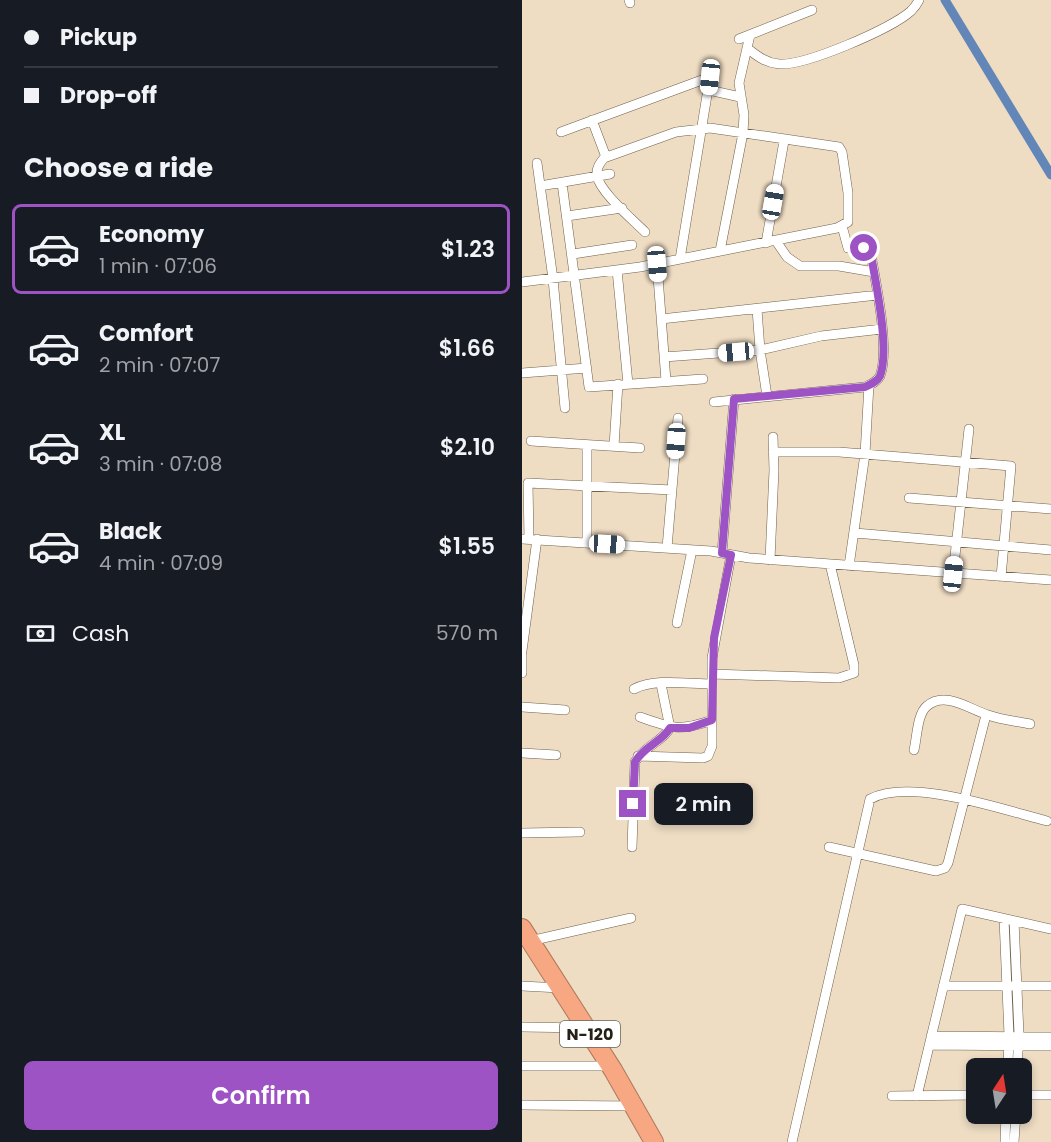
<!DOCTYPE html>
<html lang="en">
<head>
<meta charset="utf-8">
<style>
  :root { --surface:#171b24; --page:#242831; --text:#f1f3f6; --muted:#9ea1a6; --line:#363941; --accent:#9e53c5 }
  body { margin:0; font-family:Poppins,sans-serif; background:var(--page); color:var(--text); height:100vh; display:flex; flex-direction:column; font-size:22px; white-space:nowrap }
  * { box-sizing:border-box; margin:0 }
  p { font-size:20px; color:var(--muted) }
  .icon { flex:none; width:33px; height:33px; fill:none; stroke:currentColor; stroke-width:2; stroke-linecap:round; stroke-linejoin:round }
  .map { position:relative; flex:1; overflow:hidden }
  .drawer { display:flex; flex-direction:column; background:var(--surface); width:522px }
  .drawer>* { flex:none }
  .banner { display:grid; align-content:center; height:132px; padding:0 24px; background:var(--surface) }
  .needle { width:39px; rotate:12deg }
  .fabs { position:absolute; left:444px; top:1058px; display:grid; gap:12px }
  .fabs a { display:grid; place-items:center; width:66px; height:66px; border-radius:9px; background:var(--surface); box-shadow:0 3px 9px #0003; font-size:30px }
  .end { position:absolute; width:27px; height:27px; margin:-14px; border:8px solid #9e53c5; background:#fff; box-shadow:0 0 0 3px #fff }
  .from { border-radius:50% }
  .bubble { position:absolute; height:42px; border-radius:9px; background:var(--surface); box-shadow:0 3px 9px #0003; font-size:20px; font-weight:600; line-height:42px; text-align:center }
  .car { position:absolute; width:18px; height:36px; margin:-18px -9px; border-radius:8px; box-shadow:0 0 4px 2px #0007; background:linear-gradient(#fff 24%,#345 0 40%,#fff 0 76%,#345 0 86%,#fff 0) }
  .banner b { display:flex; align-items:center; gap:21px; height:57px; font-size:22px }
  .banner b+b { border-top:2px solid var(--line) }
  .banner i { width:15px; height:15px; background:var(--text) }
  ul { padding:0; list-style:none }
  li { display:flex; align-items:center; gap:18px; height:90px; margin:0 12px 9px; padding:0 12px; border:3px solid transparent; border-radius:9px }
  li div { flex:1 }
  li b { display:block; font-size:22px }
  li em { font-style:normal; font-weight:600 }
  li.on { border-color:var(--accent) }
  li>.icon { width:54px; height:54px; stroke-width:1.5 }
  h2 { padding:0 24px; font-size:27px; line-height:72px }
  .pay { display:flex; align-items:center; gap:15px; height:66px; padding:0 24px; font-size:22px }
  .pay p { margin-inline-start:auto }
  .button { display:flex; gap:12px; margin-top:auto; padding:12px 24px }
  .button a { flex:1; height:69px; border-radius:9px; background:var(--accent); color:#fff; font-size:24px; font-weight:600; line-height:69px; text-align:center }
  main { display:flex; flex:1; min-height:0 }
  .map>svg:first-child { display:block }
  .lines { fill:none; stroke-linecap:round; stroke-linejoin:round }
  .canal { stroke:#6286b7; stroke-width:9 }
  .street-casing { stroke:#70614b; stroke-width:10 }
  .highway-casing { stroke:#ae785c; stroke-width:20 }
  .street { stroke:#fff; stroke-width:9 }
  .highway { stroke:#f7a781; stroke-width:18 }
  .route { stroke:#9e53c5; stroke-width:8 }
  .labels { text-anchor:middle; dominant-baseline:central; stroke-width:4.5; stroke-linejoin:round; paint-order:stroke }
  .shield { fill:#fff; stroke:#67635c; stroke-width:1.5 }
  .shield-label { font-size:16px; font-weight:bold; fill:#262016 }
</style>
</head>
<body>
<main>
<section class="drawer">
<div class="banner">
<b><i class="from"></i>Pickup</b>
<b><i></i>Drop-off</b>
</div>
<h2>Choose a ride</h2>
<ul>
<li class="on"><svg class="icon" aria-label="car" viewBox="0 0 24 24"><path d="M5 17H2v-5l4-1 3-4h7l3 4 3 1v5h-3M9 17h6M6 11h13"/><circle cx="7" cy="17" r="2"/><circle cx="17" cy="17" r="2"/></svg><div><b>Economy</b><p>1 min · 07:06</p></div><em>$1.23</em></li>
<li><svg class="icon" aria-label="car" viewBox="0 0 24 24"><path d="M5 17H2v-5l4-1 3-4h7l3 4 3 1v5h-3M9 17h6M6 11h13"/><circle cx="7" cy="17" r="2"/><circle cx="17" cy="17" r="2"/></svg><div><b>Comfort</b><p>2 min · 07:07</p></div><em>$1.66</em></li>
<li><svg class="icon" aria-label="car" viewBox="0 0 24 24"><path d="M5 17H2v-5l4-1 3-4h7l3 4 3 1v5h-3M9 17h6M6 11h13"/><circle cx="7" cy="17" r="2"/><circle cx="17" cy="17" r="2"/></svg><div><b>XL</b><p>3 min · 07:08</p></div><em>$2.10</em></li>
<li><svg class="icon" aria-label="car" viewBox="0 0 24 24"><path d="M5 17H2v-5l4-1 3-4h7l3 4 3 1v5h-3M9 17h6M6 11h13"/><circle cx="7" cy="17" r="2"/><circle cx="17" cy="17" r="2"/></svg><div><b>Black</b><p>4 min · 07:09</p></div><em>$1.55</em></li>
</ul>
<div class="pay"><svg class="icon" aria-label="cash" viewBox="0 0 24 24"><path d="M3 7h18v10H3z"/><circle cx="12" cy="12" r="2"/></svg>Cash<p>570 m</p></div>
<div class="button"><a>Confirm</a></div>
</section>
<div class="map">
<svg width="529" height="1142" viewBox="0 0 529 1142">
  <rect width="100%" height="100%" fill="#eedcc3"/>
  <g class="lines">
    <!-- canal -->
    <path class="canal" d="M423 0 529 175"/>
    <!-- street casing -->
    <g class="street-casing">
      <path id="street" d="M107 0 108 3
        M217 39 290 10
        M225 48C235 56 244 63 257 64 283 66 369 29 389 11 392 8 395 4 397 0
        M187 90 218 97
        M70 120 84 157
        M39 132 188 77 158 259
        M15 163 31 279 43 408
        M40 183 67 387 181 379
        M18 186 88 174
        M45 216 100 208
        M254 241 265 257 278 266H317L352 272
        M244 243 262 141
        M198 251 221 133 222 115 217 83 228 35
        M51 254 110 245
        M135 264 144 381
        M95 270 106 384
        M0 282 118 267 315 228 326 222V193L320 152 317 147 188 128 154 132 82 158C78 163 74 168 75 176 78 192 111 220 123 232
        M235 309 238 350 245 396
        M139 319 356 295
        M142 357 238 350 299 336 360 329
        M0 373 65 368
        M192 402 343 387C349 384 355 382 358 376 368 350 354 283 349 255L347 249 326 248 320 226
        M9 441 118 448
        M65 445V543
        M92 446 96 384
        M251 452H317L489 466 479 577
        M387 498 529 509
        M333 533 529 550
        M0 539 189 551 227 558 529 580
        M7 539 6 483 150 490
        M145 548 156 418
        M200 553 212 399
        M248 560 252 470 251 437
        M327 566 343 454 347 385
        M431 574 447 429
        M155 623 170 550
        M0 651 15 539
        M0 655V673
        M190 674 317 678 332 673V665L308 564
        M112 689C133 678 166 684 190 684
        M0 707 43 710
        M118 717C150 728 157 732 190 720
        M392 750C395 738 395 714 405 706 423 690 449 710 466 715 480 720 494 721 508 724
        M0 753 34 755
        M116 756 181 758 186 756 190 746V658L209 555
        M0 833 58 832
        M110 847 113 762C122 746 140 742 148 728L139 684
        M307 847 414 871 423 868 426 863 464 715
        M482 919 487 1035 486 1068
        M492 921 497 1034 495 1068
        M8 941 109 918
        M0 986 38 988
        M421 986H529
        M0 1027 64 1028
        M409 1036 529 1037
        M407 1045 529 1046
        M0 1066H88
        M500 1095H529
        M370 1096 454 1095
        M395 1096 440 909 529 929
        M0 1105 112 1106
        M270 1142 348 799C388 777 482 810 525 821
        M483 1142 484 1113
        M492 1142 494 1113"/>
    </g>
    <!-- highway casing -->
    <g class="highway-casing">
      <path id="highway" d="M0 928 91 1070 132 1142"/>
    </g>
    <!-- street -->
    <use href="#street" class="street"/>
    <!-- highway -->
    <use href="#highway" class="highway"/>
  </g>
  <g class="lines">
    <!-- route -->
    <path class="route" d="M111 804 113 762C122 746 140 742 148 728H167L190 720 192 638 209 555 200 553 212 399 343 387C349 384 355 382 358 376 368 350 354 284 349 255L347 249 342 248"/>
  </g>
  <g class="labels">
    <!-- shield labels -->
    <rect class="shield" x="38" y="1021" width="60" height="26" rx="4.5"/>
    <g class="shield-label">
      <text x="68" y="1034">N-120</text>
    </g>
  </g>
</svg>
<div class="fabs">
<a><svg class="needle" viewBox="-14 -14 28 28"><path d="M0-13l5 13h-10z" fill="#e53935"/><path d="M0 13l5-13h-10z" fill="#9ea1a6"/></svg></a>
</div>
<i class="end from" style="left:342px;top:248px"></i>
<i class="end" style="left:111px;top:804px"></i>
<div class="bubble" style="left:132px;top:783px;width:99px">2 min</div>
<i class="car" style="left:188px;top:77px;rotate:186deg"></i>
<i class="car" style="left:251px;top:202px;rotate:10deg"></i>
<i class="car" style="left:135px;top:264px;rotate:175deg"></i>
<i class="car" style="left:214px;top:352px;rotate:265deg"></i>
<i class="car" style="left:154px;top:441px;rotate:184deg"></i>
<i class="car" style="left:85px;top:544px;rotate:93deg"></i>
<i class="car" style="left:431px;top:574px;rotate:6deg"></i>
</div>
</main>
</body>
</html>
